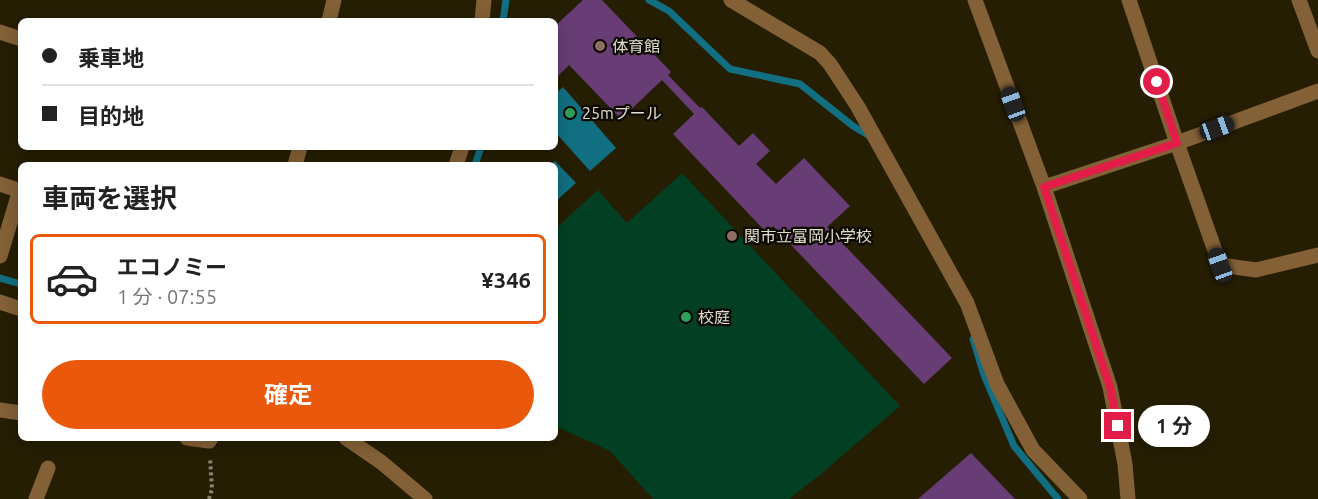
<!DOCTYPE html>
<html lang="ja">
<head>
<meta charset="utf-8">
<style>
  :root { --surface:#fff; --page:#f2f2f2; --text:#222; --muted:#767676; --line:#e0e0e0; --accent:#ea580c }
  body { margin:0; font-family:Ubuntu,"Noto Sans JP",sans-serif; background:var(--page); color:var(--text); height:100vh; display:flex; flex-direction:column; font-size:22px; white-space:nowrap }
  * { box-sizing:border-box; margin:0 }
  p { font-size:20px; color:var(--muted) }
  .icon { flex:none; width:33px; height:33px; fill:none; stroke:currentColor; stroke-width:2; stroke-linecap:round; stroke-linejoin:round }
  .map { position:relative; flex:1; overflow:hidden }
  .drawer { position:absolute; left:18px; top:162px; width:540px; height:279px; display:flex; flex-direction:column; background:var(--surface); border-radius:9px; box-shadow:0 3px 15px #0003 }
  .drawer>* { flex:none }
  .hud { position:absolute; left:18px; top:18px; width:540px; height:132px; border-radius:9px; box-shadow:0 3px 15px #0003; display:grid; align-content:center; height:132px; padding:0 24px; background:var(--surface) }
  .end { position:absolute; width:27px; height:27px; margin:-14px; border:8px solid #e11d48; background:#fff; box-shadow:0 0 0 3px #fff }
  .from { border-radius:50% }
  .bubble { position:absolute; height:42px; border-radius:21px; background:var(--surface); box-shadow:0 3px 15px #0003; font-size:20px; font-weight:700; line-height:42px; text-align:center }
  .car { position:absolute; width:18px; height:36px; margin:-18px -9px; border-radius:8px; box-shadow:0 0 4px 2px #0007; background:linear-gradient(#222 24%,#8ab4d8 0 40%,#222 0 76%,#8ab4d8 0 86%,#222 0) }
  .hud b { display:flex; align-items:center; gap:21px; height:57px; font-size:22px }
  .hud b+b { border-top:2px solid var(--line) }
  .hud i { width:15px; height:15px; background:var(--text) }
  ul { padding:0; list-style:none }
  li { display:flex; align-items:center; gap:18px; height:90px; margin:0 12px 9px; padding:0 12px; border:3px solid transparent; border-radius:9px }
  li div { flex:1 }
  li b { display:block; font-size:22px }
  li em { font-style:normal; font-weight:700 }
  li.active { border-color:var(--accent) }
  li>.icon { width:54px; height:54px; stroke-width:1.5 }
  h2 { padding:0 24px; font-size:27px; line-height:72px }
  .primary-button { display:flex; gap:12px; margin-top:auto; padding:12px 24px }
  .primary-button a { flex:1; height:69px; border-radius:36px; background:var(--accent); color:#fff; font-size:24px; font-weight:700; line-height:69px; text-align:center }
  .map>svg:first-child { display:block }
  .green { fill:#033f23 }
  .water { fill:#116f81 }
  .lines { fill:none; stroke-linecap:round; stroke-linejoin:round }
  .stream { stroke:#116f81; stroke-width:7 }
  .building { fill:#683c75 }
  .path { stroke:#8a846f; stroke-width:4; stroke-dasharray:3 3; stroke-linecap:butt }
  .minor { stroke:#836036; stroke-width:15 }
  .route { stroke:#e11d48; stroke-width:8 }
  .education-dot { fill:#8d6e63; stroke:#0b0801; stroke-width:2 }
  .leisure-dot { fill:#2e9e5b; stroke:#0b0801; stroke-width:2 }
  .labels { text-anchor:middle; dominant-baseline:central; stroke-width:4.5; stroke-linejoin:round; paint-order:stroke }
  .poi-label { font-size:16px; fill:#e1ddcd; stroke:#0b0801; text-anchor:start }
</style>
</head>
<body>
<div class="map">
<svg width="1318" height="499" viewBox="0 0 1318 499">
  <rect width="100%" height="100%" fill="#251e03"/>
  <!-- green -->
  <path class="green" d="M682 173 900 406 821 474 789 499H653L610 451 555 426V229L598 190 627 223Z"/>
  <!-- water -->
  <path class="water" d="M563 87 616 148 590 171 555 132V94Z
    M555 161 576 183 555 202V165H550Z"/>
  <g class="lines">
    <!-- stream -->
    <path class="stream" d="M649 0 669 11 730 69 800 84 853 126 868 135
      M503 21 506 0
      M475 165 481 147
      M0 278 21 284
      M973 339 984 375 1014 446 1058 499"/>
  </g>
  <!-- building -->
  <path class="building" d="M583 0H602L671 72 668 75 700 108 702 107 739 146 753 133 770 151 756 164 776 184 804 158 850 206 827 227 952 358 924 384 773 226 766 232 673 134 694 114 662 80 621 119 569 65 555 79V26Z
    M971 453 1015 499H918Z"/>
  <g class="lines">
    <!-- path -->
    <path class="path" d="M209 499 212 489 210 458"/>
    <!-- minor -->
    <path class="minor" d="M731 0 820 53 830 64 858 107 967 303 997 384 1033 450 1080 499
      M975 0 1044 187 1110 387 1125 464 1128 499
      M1129 0 1177 143 1220 265 1256 270 1318 255
      M1299 0 1318 51
      M329 21 334 0
      M482 21 484 0
      M0 32 21 39
      M295 165 300 147
      M456 165 462 147
      M0 184 21 191
      M1044 187 1177 143 1318 91
      M0 256 20 190
      M0 302 21 309
      M0 410 21 413
      M187 438 209 441 211 438
      M346 438 381 462 425 499
      M36 499 48 468"/>
  </g>
  <g class="lines">
    <!-- route -->
    <path class="route" d="M1118 426 1110 387 1044 187 1177 143 1157 82"/>
  </g>
  <!-- markers -->
  <g class="education-dot">
    <circle cx="600" cy="46" r="6"/>
    <circle cx="732" cy="236" r="6"/>
  </g>
  <g class="leisure-dot">
    <circle cx="570" cy="113" r="6"/>
    <circle cx="686" cy="317" r="6"/>
  </g>
  <g class="labels">
    <!-- poi labels -->
    <g class="poi-label">
      <text x="612" y="46">体育館</text>
      <text x="582" y="113">25mプール</text>
      <text x="744" y="236">関市立富岡小学校</text>
      <text x="698" y="317">校庭</text>
    </g>
  </g>
</svg>
<i class="end from" style="left:1157px;top:82px"></i>
<i class="end" style="left:1118px;top:426px"></i>
<div class="bubble" style="left:1138px;top:405px;width:72px">1 分</div>
<i class="car" style="left:1013px;top:104px;rotate:340deg"></i>
<i class="car" style="left:1217px;top:128px;rotate:70deg"></i>
<i class="car" style="left:1220px;top:265px;rotate:340deg"></i>
<div class="hud">
<b><i class="from"></i>乗車地</b>
<b><i></i>目的地</b>
</div>
<section class="drawer">
<h2>車両を選択</h2>
<ul>
<li class="active"><svg class="icon" aria-label="car" viewBox="0 0 24 24"><path d="M5 17H2v-5l4-1 3-4h7l3 4 3 1v5h-3M9 17h6M6 11h13"/><circle cx="7" cy="17" r="2"/><circle cx="17" cy="17" r="2"/></svg><div><b>エコノミー</b><p>1 分 · 07:55</p></div><em>¥346</em></li>
</ul>
<div class="primary-button"><a>確定</a></div>
</section>
</div>
</body>
</html>
